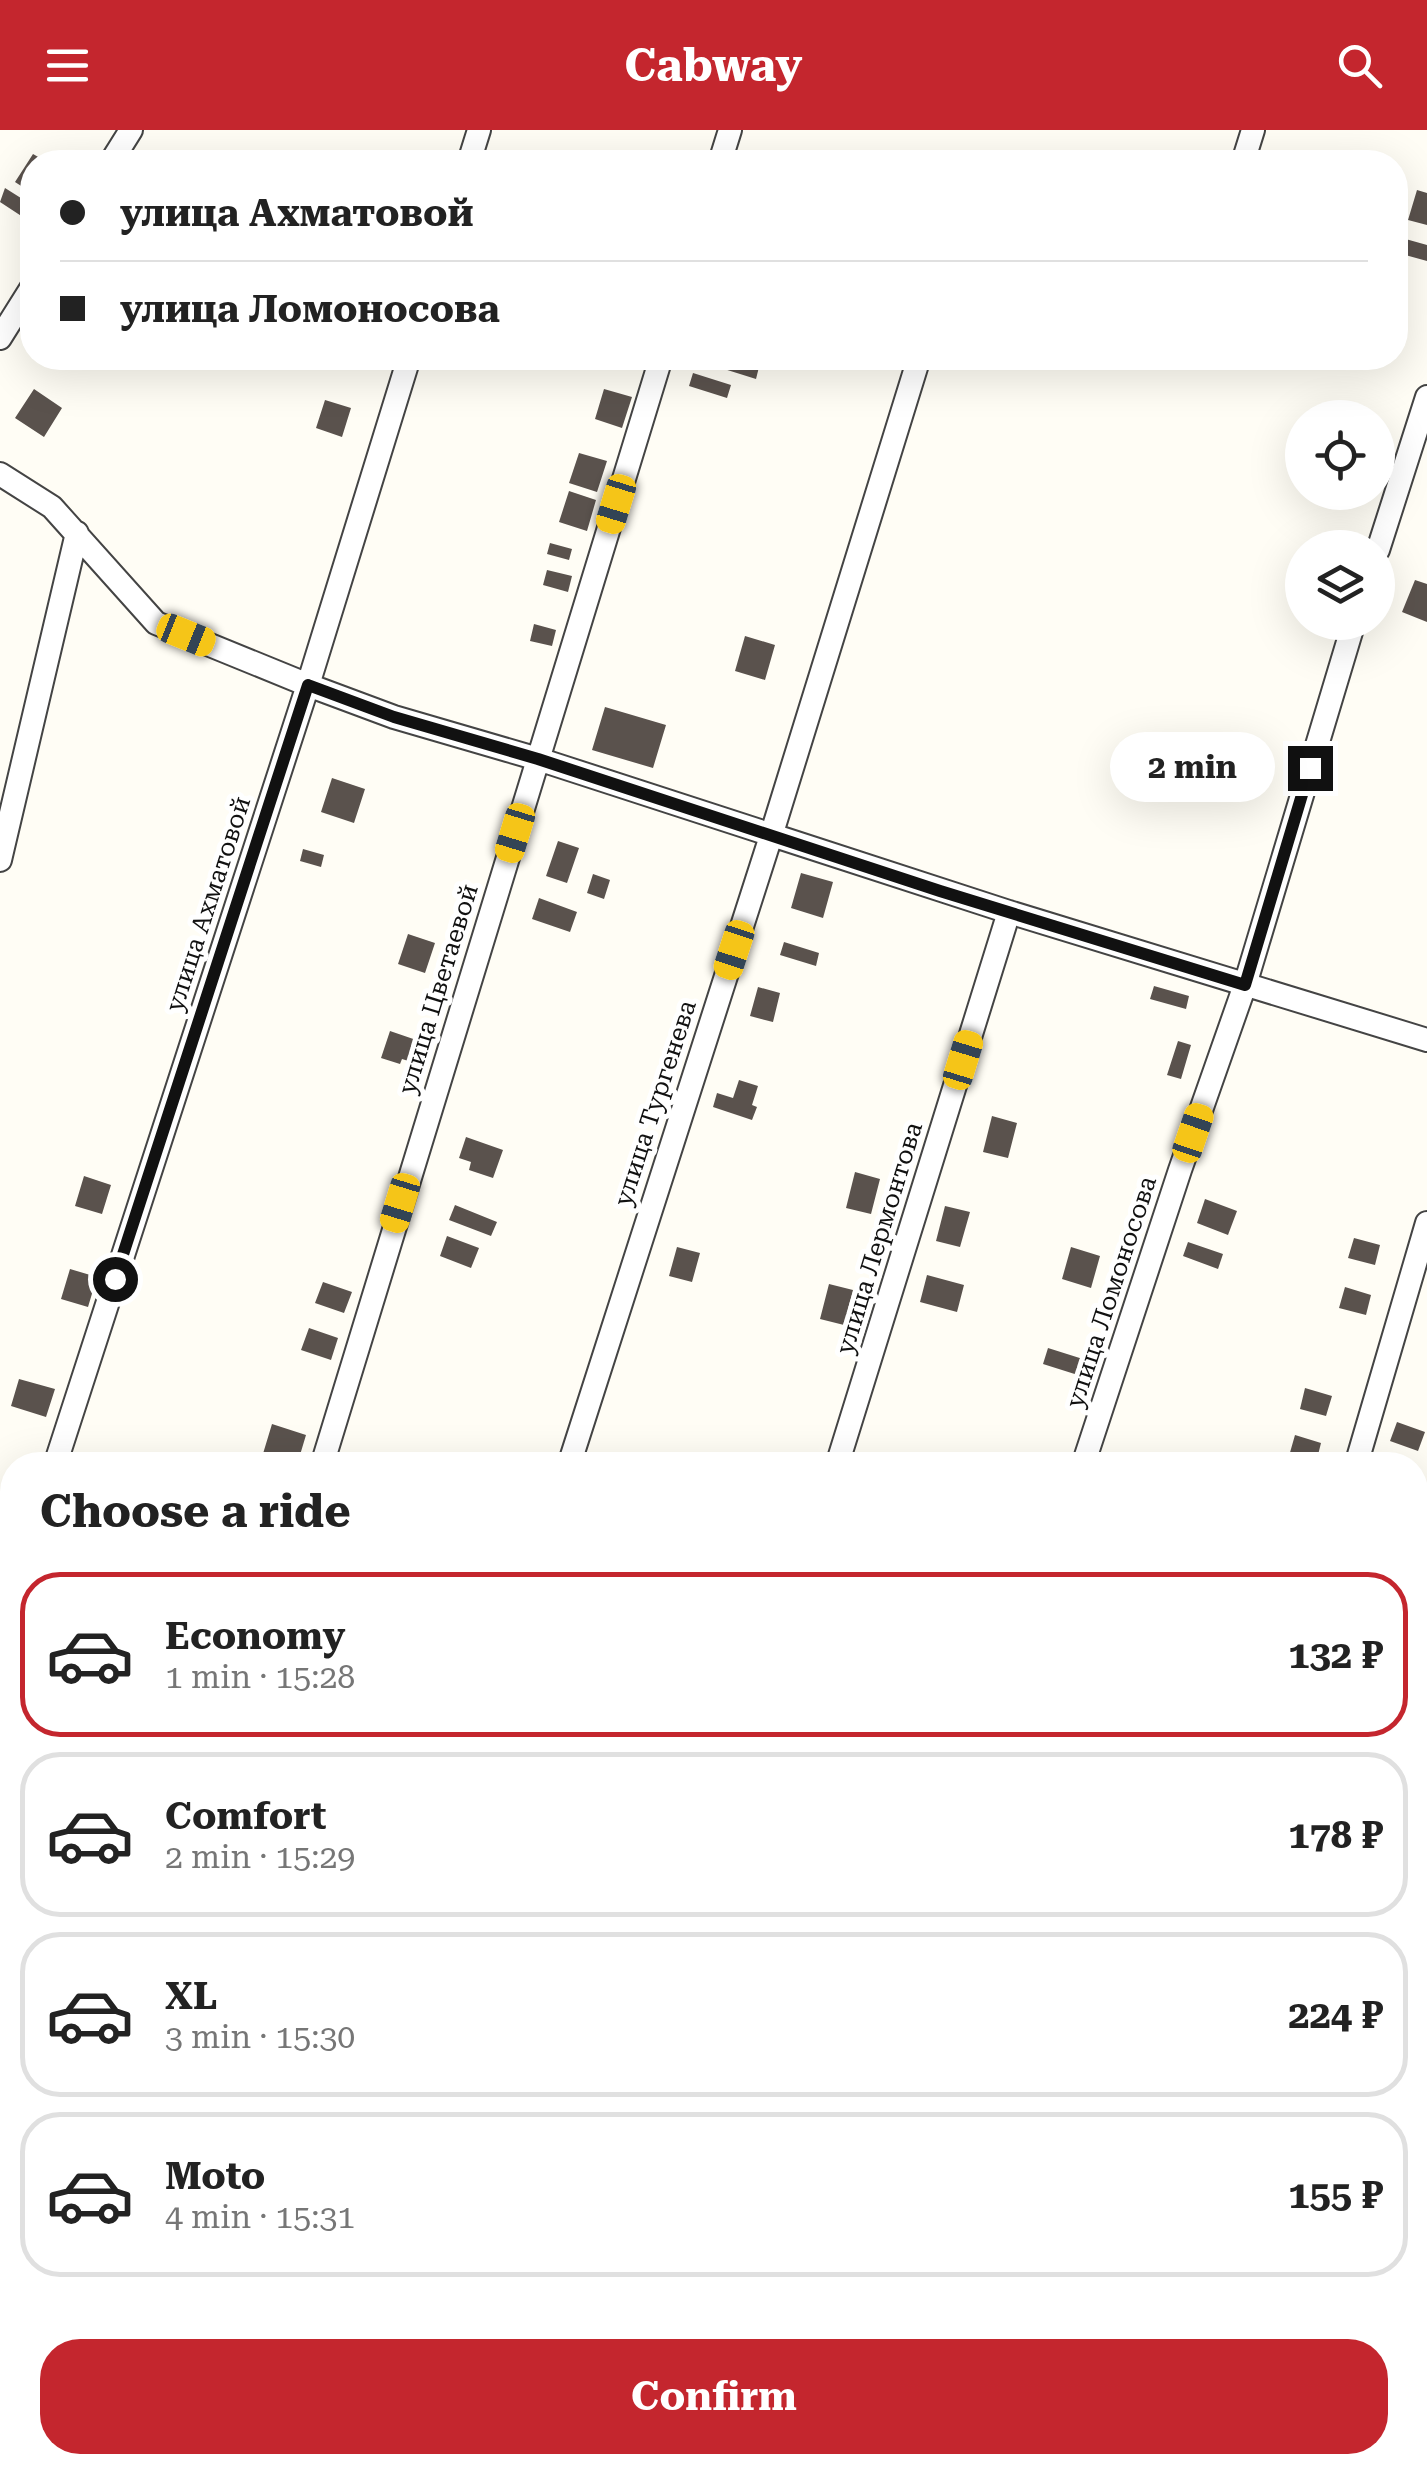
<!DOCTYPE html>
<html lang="en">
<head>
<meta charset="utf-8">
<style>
  :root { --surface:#fff; --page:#f2f2f2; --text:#222; --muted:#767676; --line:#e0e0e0; --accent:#c4262e }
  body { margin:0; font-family:"Roboto Serif",serif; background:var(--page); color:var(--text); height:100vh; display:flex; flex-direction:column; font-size:38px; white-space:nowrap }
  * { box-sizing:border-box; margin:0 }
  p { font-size:32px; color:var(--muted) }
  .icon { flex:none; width:55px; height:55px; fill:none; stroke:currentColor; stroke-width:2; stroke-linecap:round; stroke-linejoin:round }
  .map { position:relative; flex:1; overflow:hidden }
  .drawer { position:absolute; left:0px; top:1322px; width:1428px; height:1022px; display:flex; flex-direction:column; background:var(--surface); border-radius:40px 40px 0 0; box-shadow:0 10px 40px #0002 }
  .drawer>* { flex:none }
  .guide { position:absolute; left:20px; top:20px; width:1388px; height:220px; border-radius:40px; box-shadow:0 10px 40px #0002; display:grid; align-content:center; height:220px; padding:0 40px; background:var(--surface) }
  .controls { position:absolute; left:1285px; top:270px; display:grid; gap:20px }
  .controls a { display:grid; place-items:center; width:110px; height:110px; border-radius:50%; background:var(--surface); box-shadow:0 10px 40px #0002; font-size:50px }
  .end { position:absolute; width:45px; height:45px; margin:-22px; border:12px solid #111; background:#fff; box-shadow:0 0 0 5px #fff }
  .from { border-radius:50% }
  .bubble { position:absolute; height:70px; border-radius:35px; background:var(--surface); box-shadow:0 10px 40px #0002; font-size:32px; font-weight:700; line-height:70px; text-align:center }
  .car { position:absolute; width:30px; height:60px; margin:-30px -15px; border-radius:12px; box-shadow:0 0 8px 2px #0007; background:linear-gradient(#f5c518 24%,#345 0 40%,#f5c518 0 76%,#345 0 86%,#f5c518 0) }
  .guide b { display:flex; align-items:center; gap:35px; height:95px; font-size:38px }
  .guide b+b { border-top:2px solid var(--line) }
  .guide i { width:25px; height:25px; background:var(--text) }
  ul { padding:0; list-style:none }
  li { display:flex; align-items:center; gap:30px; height:165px; margin:0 20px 15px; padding:0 20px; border:5px solid var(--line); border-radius:40px }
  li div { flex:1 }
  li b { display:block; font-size:38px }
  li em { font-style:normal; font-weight:700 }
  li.current { border-color:var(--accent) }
  li>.icon { width:90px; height:90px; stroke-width:1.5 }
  h2 { padding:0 40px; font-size:45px; line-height:120px }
  .primary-button { display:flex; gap:20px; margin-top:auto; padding:20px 40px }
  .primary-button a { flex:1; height:115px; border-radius:40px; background:var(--accent); color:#fff; font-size:40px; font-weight:700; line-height:115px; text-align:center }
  header { display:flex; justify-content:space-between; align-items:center; height:130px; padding:0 40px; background:var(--accent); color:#fff; font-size:45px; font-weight:700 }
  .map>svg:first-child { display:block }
  .farmland { fill:#f6f3d4 }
  .building { fill:#5a524d }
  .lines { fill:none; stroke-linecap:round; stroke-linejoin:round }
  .minor-casing { stroke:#444; stroke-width:26 }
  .minor { stroke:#fff; stroke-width:22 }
  .route { stroke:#111; stroke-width:12 }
  .labels { text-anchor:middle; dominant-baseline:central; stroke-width:10; stroke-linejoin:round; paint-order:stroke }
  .street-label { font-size:25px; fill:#111; stroke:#fff }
</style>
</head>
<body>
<header><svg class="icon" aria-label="menu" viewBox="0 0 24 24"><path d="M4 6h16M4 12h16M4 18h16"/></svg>Cabway<svg class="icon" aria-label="search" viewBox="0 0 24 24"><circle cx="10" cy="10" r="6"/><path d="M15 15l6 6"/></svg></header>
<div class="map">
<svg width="1427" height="2344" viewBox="0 0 1427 2344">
  <rect width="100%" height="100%" fill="#fffdf5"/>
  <!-- farmland -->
  <path class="farmland" d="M1415 1779 1427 1780V2344H0V2066L12 2037V2332H1415Z"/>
  <!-- building -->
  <path class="building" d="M33 24 47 32H32V63L15 52Z
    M5 58 32 75V93L0 72Z
    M1417 60 1427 63V95L1408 90Z
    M1402 108 1427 115V131L1398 123Z
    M689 228H729L759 237 756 249Z
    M693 243 731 255 727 268 689 256Z
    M34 259 62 278 44 307 15 288Z
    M604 259 632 267 622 298 595 289Z
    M325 270 351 278 342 307 316 298Z
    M579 323 607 331 597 362 569 353Z
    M569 361 596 370 587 401 559 392Z
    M550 413 572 419 569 430 547 424Z
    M547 440 572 446 568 462 543 455Z
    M1415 450 1427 454V492L1402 482Z
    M534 494 556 500 552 516 530 511Z
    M745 506 775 515 765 550 735 541Z
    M605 577 666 595 653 638 592 620Z
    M332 648 365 659 354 693 321 682Z
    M558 711 579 718 567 753 546 746Z
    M303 719 324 725 321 737 300 731Z
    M801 743 833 752 823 788 791 778Z
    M593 744 610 750 604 769 587 763Z
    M539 768 577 782 570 802 532 789Z
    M408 804 435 813 425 843 398 834Z
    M784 812 819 823 816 836 780 825Z
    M1154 856 1189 866 1186 879 1150 869Z
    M758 857 780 863 773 892 750 886Z
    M390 901 425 913 418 934 402 929 400 934 381 928Z
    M1178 911 1191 915 1181 949 1167 945Z
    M739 950 758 956 752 975 757 977 752 990 713 977 717 963 733 968Z
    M992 986 1017 993 1008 1028 983 1022Z
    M466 1007 503 1020 493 1048 469 1040 471 1032 459 1028Z
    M855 1042 880 1049 871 1084 846 1078Z
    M84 1046 111 1055 102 1084 75 1076Z
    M1205 1069 1237 1081 1228 1105 1197 1093Z
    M455 1075 497 1092 491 1106 449 1090Z
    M945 1076 970 1082 960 1117 936 1111Z
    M447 1106 479 1118 471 1138 440 1126Z
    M1354 1108 1380 1115 1375 1135 1348 1128Z
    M1188 1112 1223 1124 1218 1139 1183 1126Z
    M677 1117 700 1123 692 1152 669 1146Z
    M1071 1117 1100 1126 1091 1158 1062 1149Z
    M70 1139 97 1147 88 1177 61 1169Z
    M927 1145 964 1155 957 1182 920 1172Z
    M323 1152 352 1162 344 1183 315 1173Z
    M829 1154 853 1160 844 1195 820 1189Z
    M1345 1157 1371 1165 1366 1185 1339 1178Z
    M309 1198 338 1208 331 1230 301 1220Z
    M1048 1218 1086 1230 1081 1246 1043 1234Z
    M19 1249 55 1259 46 1287 11 1276Z
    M1305 1258 1332 1266 1326 1286 1300 1279Z
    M1397 1292 1425 1302 1418 1321 1390 1311Z
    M272 1294 306 1305 297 1335 262 1327Z
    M1295 1305 1321 1313 1316 1333 1289 1326Z"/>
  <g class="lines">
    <!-- minor casing -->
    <g class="minor-casing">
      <path id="minor" d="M111 32 131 0
        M469 32 479 0
        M720 32 730 0
        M1243 32 1253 0
        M0 208 32 157
        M0 344 52 377 156 493 308 555 394 587 538 629 1009 782 1427 910
        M1378 420 1427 267
        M0 730 77 403
        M55 1335 308 555 409 228
        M322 1335 661 228
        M569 1335 771 706 919 228
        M837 1335 1009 782
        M1083 1335 1180 1040 1245 855 1354 492
        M1356 1335 1427 1093
        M1 1501 12 1466"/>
    </g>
    <!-- minor -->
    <use href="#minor" class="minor"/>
  </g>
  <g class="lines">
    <!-- route -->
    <path class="route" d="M115 1149 308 555 394 587 538 629 940 761 1245 855 1310 638"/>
  </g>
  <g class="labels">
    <!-- street labels -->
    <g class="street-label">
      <text transform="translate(208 774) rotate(-72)">улица Ахматовой</text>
      <text transform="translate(438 859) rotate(-73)">улица Цветаевой</text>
      <text transform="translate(655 973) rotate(-72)">улица Тургенева</text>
      <text transform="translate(879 1108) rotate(-73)">улица Лермонтова</text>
      <text transform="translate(1111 1162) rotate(-72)">улица Ломоносова</text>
    </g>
  </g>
</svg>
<div class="controls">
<a><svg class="icon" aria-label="locate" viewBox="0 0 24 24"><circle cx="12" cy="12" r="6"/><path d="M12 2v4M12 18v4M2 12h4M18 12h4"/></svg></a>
<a><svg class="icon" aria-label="layers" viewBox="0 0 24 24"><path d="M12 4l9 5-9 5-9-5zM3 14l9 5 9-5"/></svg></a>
</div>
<i class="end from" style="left:115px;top:1149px"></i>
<i class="end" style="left:1310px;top:638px"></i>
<div class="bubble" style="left:1110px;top:602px;width:165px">2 min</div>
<i class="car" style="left:616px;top:374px;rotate:197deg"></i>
<i class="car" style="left:186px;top:505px;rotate:112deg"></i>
<i class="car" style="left:515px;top:703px;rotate:197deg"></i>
<i class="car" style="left:734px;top:820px;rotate:198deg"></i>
<i class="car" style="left:963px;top:930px;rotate:17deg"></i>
<i class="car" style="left:1193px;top:1003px;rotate:19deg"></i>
<i class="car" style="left:400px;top:1073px;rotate:197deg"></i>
<div class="guide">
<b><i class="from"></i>улица Ахматовой</b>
<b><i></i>улица Ломоносова</b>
</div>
<section class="drawer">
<h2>Choose a ride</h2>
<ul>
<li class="current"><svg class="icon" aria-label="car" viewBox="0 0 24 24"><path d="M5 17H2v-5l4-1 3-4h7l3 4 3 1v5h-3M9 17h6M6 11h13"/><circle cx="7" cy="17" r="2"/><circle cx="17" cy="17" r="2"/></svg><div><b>Economy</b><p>1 min · 15:28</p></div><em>132 ₽</em></li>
<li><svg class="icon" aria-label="car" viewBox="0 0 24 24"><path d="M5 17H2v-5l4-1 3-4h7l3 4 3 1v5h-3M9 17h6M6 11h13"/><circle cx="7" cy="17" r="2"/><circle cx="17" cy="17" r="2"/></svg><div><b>Comfort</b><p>2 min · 15:29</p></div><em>178 ₽</em></li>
<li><svg class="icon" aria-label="car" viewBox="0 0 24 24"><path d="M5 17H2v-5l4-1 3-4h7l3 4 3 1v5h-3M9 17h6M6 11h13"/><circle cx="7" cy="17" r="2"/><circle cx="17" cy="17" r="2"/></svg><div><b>XL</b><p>3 min · 15:30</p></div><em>224 ₽</em></li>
<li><svg class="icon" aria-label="car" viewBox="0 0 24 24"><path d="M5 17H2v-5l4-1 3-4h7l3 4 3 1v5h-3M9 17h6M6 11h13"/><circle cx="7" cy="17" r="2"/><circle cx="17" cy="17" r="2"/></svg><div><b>Moto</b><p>4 min · 15:31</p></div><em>155 ₽</em></li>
</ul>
<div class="primary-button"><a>Confirm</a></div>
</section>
</div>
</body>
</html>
